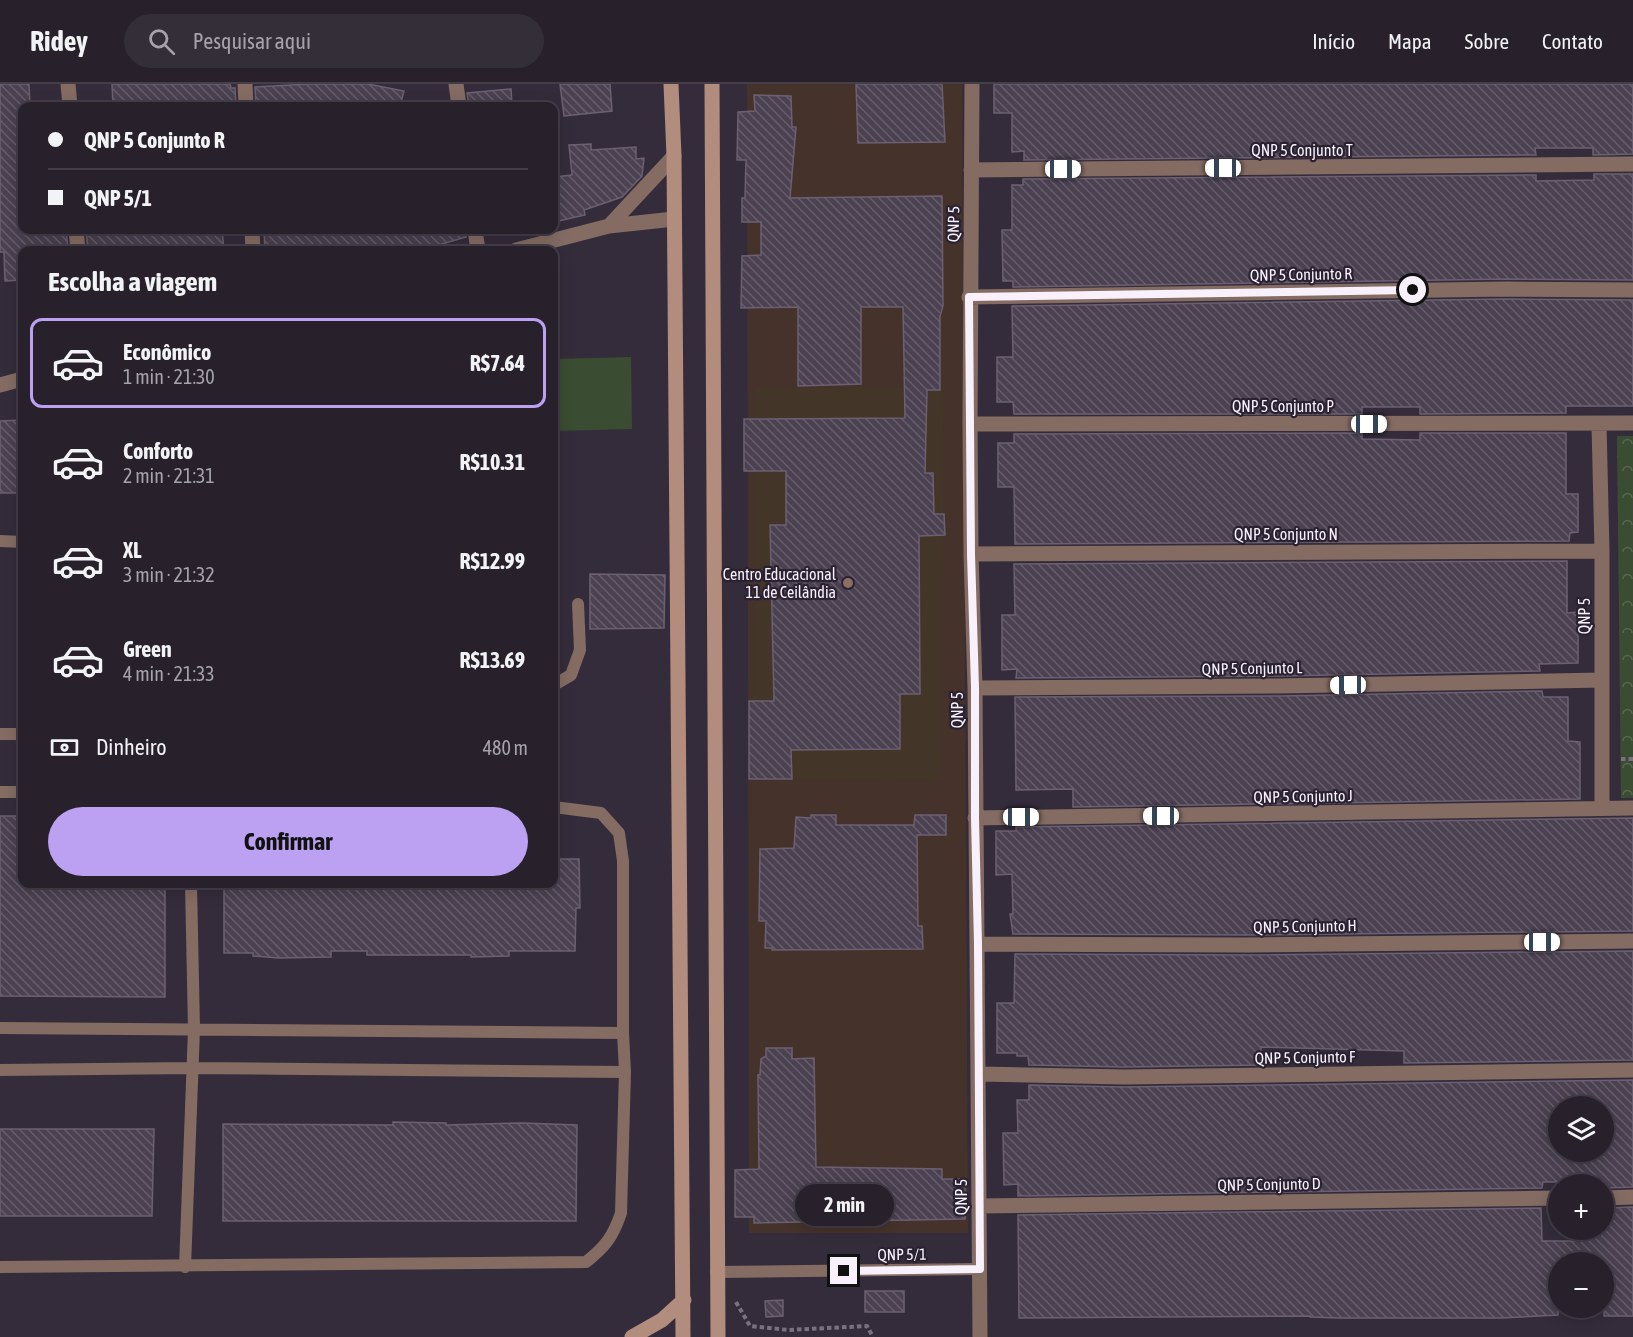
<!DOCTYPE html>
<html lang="pt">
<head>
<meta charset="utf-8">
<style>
  :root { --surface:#28212c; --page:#342e38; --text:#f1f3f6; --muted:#a5a3a9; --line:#443e48; --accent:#bca0f2 }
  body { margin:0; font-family:"Asap Condensed",sans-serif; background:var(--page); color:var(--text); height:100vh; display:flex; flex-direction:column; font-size:22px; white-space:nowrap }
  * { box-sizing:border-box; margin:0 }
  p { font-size:20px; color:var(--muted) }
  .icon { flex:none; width:33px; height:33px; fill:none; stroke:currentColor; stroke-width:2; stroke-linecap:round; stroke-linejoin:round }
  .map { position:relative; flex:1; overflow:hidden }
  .side { position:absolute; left:18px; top:162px; width:540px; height:642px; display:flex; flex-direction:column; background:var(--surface); border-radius:12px; box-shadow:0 3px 15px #0003,0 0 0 2px var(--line) }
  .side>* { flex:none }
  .guide { position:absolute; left:18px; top:18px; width:540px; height:132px; border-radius:12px; box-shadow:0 3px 15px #0003,0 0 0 2px var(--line); display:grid; align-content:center; height:132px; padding:0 30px; background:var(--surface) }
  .fabs { position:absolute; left:1548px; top:1012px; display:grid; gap:12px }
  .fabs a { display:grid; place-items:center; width:66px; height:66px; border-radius:50%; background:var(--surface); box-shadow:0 3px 15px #0003,0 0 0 2px var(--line); font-size:30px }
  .end { position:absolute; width:27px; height:27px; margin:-14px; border:8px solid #f8f1fc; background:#111; box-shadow:0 0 0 3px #111 }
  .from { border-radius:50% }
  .bubble { position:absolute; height:42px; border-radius:21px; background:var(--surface); box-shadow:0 3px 15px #0003,0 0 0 2px var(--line); font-size:20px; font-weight:700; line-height:42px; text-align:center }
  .car { position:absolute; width:18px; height:36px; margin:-18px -9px; border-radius:8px; box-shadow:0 0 4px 2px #0007; background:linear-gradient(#fff 24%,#345 0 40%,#fff 0 76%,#345 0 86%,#fff 0) }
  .guide b { display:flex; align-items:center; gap:21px; height:57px; font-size:22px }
  .guide b+b { border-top:2px solid var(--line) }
  .guide i { width:15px; height:15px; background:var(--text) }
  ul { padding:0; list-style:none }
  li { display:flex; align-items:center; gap:18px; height:90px; margin:0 12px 9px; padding:0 18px; border:3px solid transparent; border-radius:12px }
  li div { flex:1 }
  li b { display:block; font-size:22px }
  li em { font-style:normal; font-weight:700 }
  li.selected { border-color:var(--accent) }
  li>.icon { width:54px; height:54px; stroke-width:1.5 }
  h2 { padding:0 30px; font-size:27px; line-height:72px }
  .pay { display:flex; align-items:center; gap:15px; height:66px; padding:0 30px; font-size:22px }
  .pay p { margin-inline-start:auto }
  .action { display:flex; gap:12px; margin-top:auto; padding:12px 30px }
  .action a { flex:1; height:69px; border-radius:36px; background:var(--accent); color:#111; font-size:24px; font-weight:700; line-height:69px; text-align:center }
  header { display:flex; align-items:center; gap:36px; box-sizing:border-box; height:84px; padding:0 30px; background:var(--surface); border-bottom:2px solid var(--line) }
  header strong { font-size:28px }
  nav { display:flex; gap:33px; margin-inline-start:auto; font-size:21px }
  .search { width:420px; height:54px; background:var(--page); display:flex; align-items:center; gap:15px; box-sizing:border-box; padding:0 21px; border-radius:33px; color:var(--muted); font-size:22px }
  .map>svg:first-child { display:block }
  .commercial { fill:#45332b }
  .education { fill:#433527 }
  .forest { fill:url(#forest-crowns) }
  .pitch { fill:#3a4d32 }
  .building { fill:url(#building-back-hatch); stroke:#6b6072; stroke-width:1.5; fill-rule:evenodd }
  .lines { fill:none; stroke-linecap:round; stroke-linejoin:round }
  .path { stroke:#79717e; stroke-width:4; stroke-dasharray:4.5 3; stroke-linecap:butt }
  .service { stroke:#846c63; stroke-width:12 }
  .minor { stroke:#846c63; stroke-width:15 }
  .secondary { stroke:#b28d7e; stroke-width:15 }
  .route { stroke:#f8f1fc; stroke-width:8 }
  .education-dot { fill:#8d6e63; stroke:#2b2231; stroke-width:2 }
  .labels { text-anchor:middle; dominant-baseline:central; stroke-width:4.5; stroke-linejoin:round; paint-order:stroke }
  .street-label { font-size:16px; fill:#f8f1fc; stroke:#2b2231 }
  .poi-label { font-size:16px; fill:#f8f1fc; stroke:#2b2231; text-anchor:end }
</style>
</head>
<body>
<header>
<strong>Ridey</strong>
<div class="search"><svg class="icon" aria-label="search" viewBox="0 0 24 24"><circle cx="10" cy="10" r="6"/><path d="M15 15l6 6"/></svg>Pesquisar aqui</div>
<nav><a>Início</a><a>Mapa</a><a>Sobre</a><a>Contato</a></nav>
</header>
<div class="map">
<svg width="1633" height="1253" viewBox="0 0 1633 1253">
  <defs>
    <pattern id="forest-crowns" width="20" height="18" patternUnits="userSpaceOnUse" patternTransform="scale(1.5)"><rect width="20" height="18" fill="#3a4d32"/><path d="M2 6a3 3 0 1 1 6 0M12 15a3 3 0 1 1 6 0" fill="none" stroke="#576751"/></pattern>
    <pattern id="building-back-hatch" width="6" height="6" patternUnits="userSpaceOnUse" patternTransform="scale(1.5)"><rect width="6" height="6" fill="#4b4151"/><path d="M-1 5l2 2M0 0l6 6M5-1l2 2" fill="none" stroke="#665d6b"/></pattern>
  </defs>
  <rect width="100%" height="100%" fill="#352c3b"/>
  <!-- commercial -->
  <path class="commercial" d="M747 0H962L968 1149H749Z"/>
  <!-- education -->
  <path class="education" d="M944 303 941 696 753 694 755 304Z"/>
  <!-- forest -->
  <path class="forest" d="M1617 352H1633V714H1621Z"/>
  <!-- pitch -->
  <path class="pitch" d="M631 273 632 345 554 347V275Z"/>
  <!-- building -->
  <path class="building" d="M0 0H29L30 22H22V146H66L68 166H22V196L5 197 4 168H0Z
    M112 0H230L231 4H235L236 22H113Z
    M309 0H368L404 7 400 22H256L255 3Z
    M560 0H610L612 27 564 32Z
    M856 0H942L945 58 858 59Z
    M994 0H1633V70L1593 71V64H1535L1536 71 1024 76V67L1012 68V29H994Z
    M511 5 512 22H469L467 9Z
    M754 11 791 12 792 43H796L790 114 942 112 943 222 940 232V306H927L925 389H933L934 430H944L945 451 919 452 920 610H900V665L791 666 792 695H749V617H774L770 441H786V387H744V335L905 334 903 223H861V300L798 302V223L741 224 742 172 761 171V138H742V114H745L746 76H737L738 28 755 27Z
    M591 60V66L636 63V75L644 74 642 92 622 113 584 126 585 131 554 138V93L572 91 569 61Z
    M1594 90H1633V196L1507 195 1013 203V197H1003L1002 146H1012V101H1023V95L1536 91V97L1594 96Z
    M86 146H222L224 166H88Z
    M264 146H465L466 153 432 163 380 166H265Z
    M1507 215 1633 216V322H1566V329L1420 330V323H1362V330H1014L1013 318H997V273H1013L1012 222Z
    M22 336V409H0V337Z
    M1362 349V355L1420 356V349H1566V410H1578V448L1570 449 1569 457 1015 460 1014 403H998V359H1014V350Z
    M1567 477V529L1578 528V579L1539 580 1540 587 1279 592 1016 594 1017 585 1002 586V531H1015L1014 480Z
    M590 490 665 491 664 544 590 545Z
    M1542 607 1543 613H1568V657L1580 658V715L1073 723V705L1016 706 1015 613 1279 612Z
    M811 731H836V741H914L915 731H946V751H917L918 842H922L923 865 772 866V864H765L766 837H759L760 765 794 764 796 733 811 734Z
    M0 732H22V800H165V913L0 912Z
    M1633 734V847L1247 851 1013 850 1010 830H1013L1012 790 996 791V747H1016V743Z
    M554 775H579L580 824H576L575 867H509V872L471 873V871H367V867H331V873L279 874 253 872V869H224V800H554Z
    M1633 867V976L1404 979V967L1261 963V981L1124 983 1029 981 1028 972H1017V969H997V919H1014L1015 870 1247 871Z
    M766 964H792V975L814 974 816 1083 942 1085V1095H965V1135L754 1139V1133H735V1086L759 1085 758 991H760L761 975 766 972Z
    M1633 996V1103L1604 1104V1098H1543L1542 1104 1018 1112V1100L1004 1101 1003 1049H1018L1017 1016H1029V1001L1124 1003ZM1558 1023H1604V1068H1558Z
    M393 1038 446 1039V1041L522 1039 577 1041 576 1137H223V1040L393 1041Z
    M0 1045H154L152 1132H0Z
    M1633 1123V1232H1604V1179H1558V1231L1501 1234H1339L1310 1233V1232L1019 1234 1018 1131 1541 1124 1542 1157H1574V1146H1604V1124Z
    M865 1207H904V1228H865Z
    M783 1216V1232L766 1233 765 1217Z"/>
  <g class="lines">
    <!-- path -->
    <path class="path" d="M1621 675H1633
      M736 1218 750 1242 788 1246 867 1242 873 1253"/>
    <!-- service -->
    <path class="service" d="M0 457 22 458
      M554 601 571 591 580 566 578 520
      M0 650H22
      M0 708H22
      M0 944 623 949
      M0 986 193 984 625 988
      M0 1183 586 1178C605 1163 613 1153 621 1129L625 988 623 949V777L619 749 601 729 554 723
      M185 1183 194 945 191 800
      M716 1188 980 1185"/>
    <!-- minor -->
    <path class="minor" d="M68 0 70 22
      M245 0 246 22
      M456 0 459 22
      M972 0 970 340 971 470 975 604 980 1253
      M971 86 1633 80
      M609 142 674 72
      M76 146 78 166
      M252 146 253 166
      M475 146 478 166
      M516 166 609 142 674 135
      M969 213 1507 205 1633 206
      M0 301 22 295
      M970 340 1633 339
      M1599 340 1602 467V724
      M971 470 1602 467
      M975 604 1279 602 1602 596
      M975 734 1633 724
      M978 860 1247 861 1633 857
      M978 990 1124 993 1633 986
      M1604 1114 1633 1113
      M979 1122 1558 1114"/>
    <!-- secondary -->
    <path class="secondary" d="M671 0 674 72 683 1253
      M712 0 718 1253
      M632 1253 662 1236 684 1216"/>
  </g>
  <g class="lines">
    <!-- route -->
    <path class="route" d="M844 1187 980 1185 978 860 975 734V604L971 470 969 213 1413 206"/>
  </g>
  <!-- markers -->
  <circle class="education-dot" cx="848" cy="499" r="6"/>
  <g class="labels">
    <!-- street labels -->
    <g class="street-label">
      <text x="1302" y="66">QNP 5 Conjunto T</text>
      <text transform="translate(953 140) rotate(-89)">QNP 5</text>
      <text transform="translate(1301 190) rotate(-1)">QNP 5 Conjunto R</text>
      <text x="1283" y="322">QNP 5 Conjunto P</text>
      <text x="1286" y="450">QNP 5 Conjunto N</text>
      <text transform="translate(1584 532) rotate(-90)">QNP 5</text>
      <text transform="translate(1252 584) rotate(-1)">QNP 5 Conjunto L</text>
      <text transform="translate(957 626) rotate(-90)">QNP 5</text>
      <text transform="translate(1303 712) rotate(-1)">QNP 5 Conjunto J</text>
      <text transform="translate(1305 842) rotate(-1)">QNP 5 Conjunto H</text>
      <text transform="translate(1305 973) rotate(-1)">QNP 5 Conjunto F</text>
      <text transform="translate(1269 1100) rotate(-1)">QNP 5 Conjunto D</text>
      <text transform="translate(961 1113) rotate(-90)">QNP 5</text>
      <text transform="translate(902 1170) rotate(-1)">QNP 5/1</text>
    </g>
    <!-- poi labels -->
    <g class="poi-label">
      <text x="836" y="490">Centro Educacional<tspan x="836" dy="18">11 de Ceilândia</tspan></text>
    </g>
  </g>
</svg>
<div class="fabs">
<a><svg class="icon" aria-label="layers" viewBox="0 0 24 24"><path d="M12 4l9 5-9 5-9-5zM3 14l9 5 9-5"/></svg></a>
<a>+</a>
<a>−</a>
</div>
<i class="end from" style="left:1413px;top:206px"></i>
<i class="end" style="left:844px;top:1187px"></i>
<div class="bubble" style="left:795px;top:1100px;width:99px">2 min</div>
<i class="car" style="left:1223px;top:84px;rotate:270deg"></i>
<i class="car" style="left:1063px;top:85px;rotate:90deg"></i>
<i class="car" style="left:1369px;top:340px;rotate:90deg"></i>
<i class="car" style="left:1348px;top:601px;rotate:269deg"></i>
<i class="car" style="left:1161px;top:732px;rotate:270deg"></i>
<i class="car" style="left:1021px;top:733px;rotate:90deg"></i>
<i class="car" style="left:1542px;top:858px;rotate:90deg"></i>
<div class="guide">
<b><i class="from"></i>QNP 5 Conjunto R</b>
<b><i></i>QNP 5/1</b>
</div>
<section class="side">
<h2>Escolha a viagem</h2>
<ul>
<li class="selected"><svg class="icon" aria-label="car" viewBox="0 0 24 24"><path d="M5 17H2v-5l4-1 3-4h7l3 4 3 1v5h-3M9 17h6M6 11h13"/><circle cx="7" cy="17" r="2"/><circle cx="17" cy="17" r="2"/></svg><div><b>Econômico</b><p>1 min · 21:30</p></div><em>R$7.64</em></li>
<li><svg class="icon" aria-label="car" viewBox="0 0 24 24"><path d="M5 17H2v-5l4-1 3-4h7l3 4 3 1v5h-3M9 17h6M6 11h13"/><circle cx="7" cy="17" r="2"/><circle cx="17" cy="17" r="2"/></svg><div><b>Conforto</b><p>2 min · 21:31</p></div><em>R$10.31</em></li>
<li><svg class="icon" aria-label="car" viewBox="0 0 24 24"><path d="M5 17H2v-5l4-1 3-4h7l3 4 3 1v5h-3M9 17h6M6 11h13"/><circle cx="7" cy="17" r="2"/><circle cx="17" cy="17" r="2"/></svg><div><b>XL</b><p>3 min · 21:32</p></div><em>R$12.99</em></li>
<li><svg class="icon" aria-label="car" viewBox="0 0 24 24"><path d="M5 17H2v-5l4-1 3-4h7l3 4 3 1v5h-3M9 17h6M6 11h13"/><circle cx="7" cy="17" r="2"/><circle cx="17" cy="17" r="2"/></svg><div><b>Green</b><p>4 min · 21:33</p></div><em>R$13.69</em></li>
</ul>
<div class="pay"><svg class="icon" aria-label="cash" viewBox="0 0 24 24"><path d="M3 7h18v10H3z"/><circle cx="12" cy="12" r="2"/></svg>Dinheiro<p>480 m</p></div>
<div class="action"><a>Confirmar</a></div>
</section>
</div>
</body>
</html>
